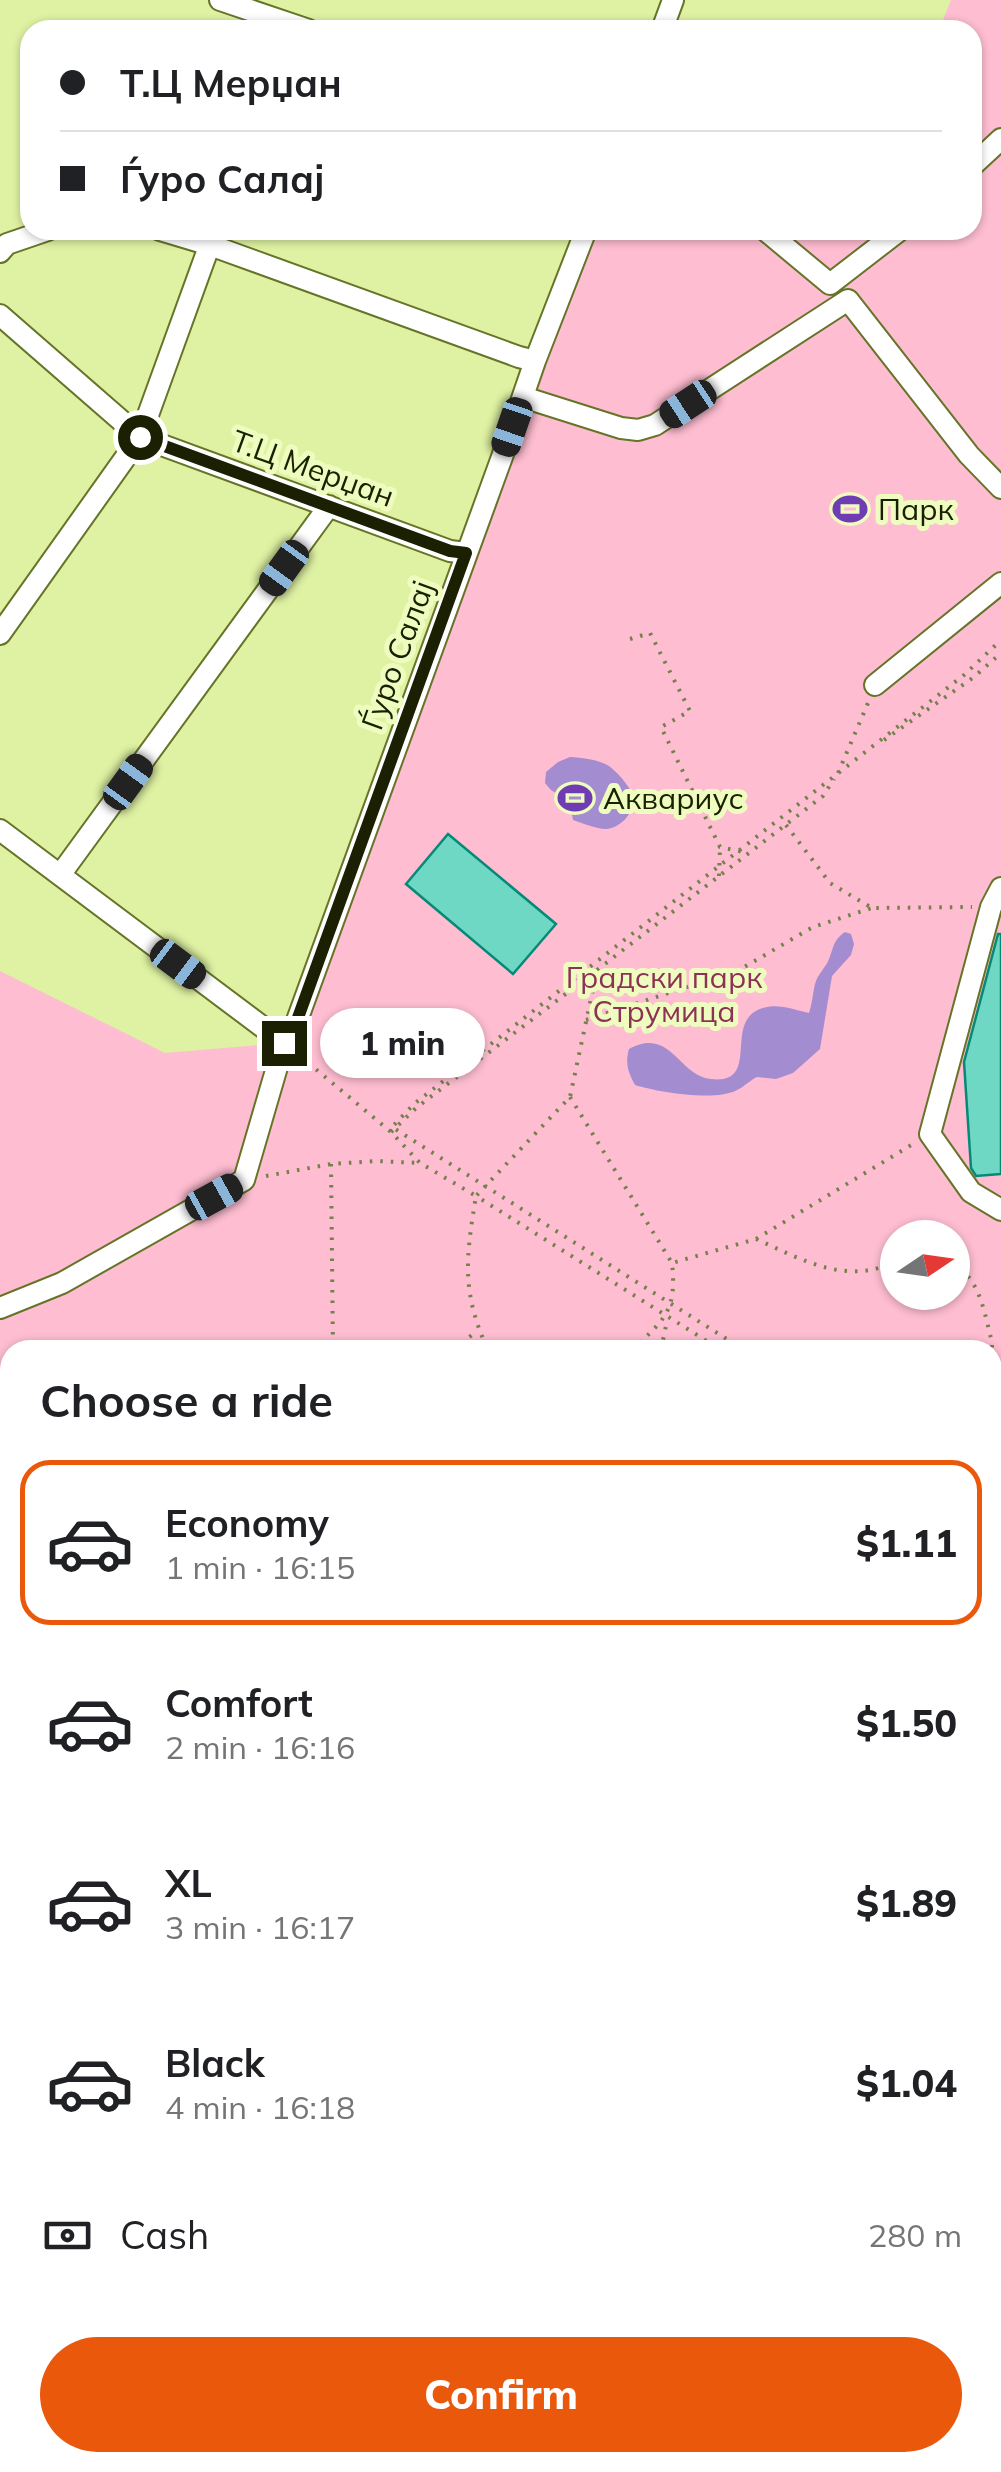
<!DOCTYPE html>
<html lang="en">
<head>
<meta charset="utf-8">
<style>
  :root { --surface:#fff; --page:#f6f6f6; --text:#202124; --muted:#757577; --line:#e0e0e0; --accent:#ea580c }
  body { margin:0; font-family:Mulish,sans-serif; background:var(--page); color:var(--text); height:100vh; display:flex; flex-direction:column; font-size:38px; white-space:nowrap }
  * { box-sizing:border-box; margin:0 }
  p { font-size:32px; color:var(--muted) }
  .icon { flex:none; width:55px; height:55px; fill:none; stroke:currentColor; stroke-width:2; stroke-linecap:round; stroke-linejoin:round }
  .map { position:relative; flex:1; overflow:hidden }
  .details { position:absolute; left:0px; top:1340px; width:1002px; height:1132px; display:flex; flex-direction:column; background:var(--surface); border-radius:30px 30px 0 0; box-shadow:0 2px 8px #0004 }
  .details>* { flex:none }
  .top-card { position:absolute; left:20px; top:20px; width:962px; height:220px; border-radius:30px; box-shadow:0 2px 8px #0004; display:grid; align-content:center; height:220px; padding:0 40px; background:var(--surface) }
  .needle { width:65px; rotate:77deg }
  .buttons { position:absolute; left:880px; top:1220px; display:grid; gap:20px }
  .buttons a { display:grid; place-items:center; width:90px; height:90px; border-radius:50%; background:var(--surface); box-shadow:0 2px 8px #0004; font-size:50px }
  .end { position:absolute; width:45px; height:45px; margin:-22px; border:12px solid #1a2001; background:#fff; box-shadow:0 0 0 5px #fff }
  .from { border-radius:50% }
  .bubble { position:absolute; height:70px; border-radius:35px; background:var(--surface); box-shadow:0 2px 8px #0004; font-size:32px; font-weight:800; line-height:70px; text-align:center }
  .car { position:absolute; width:30px; height:60px; margin:-30px -15px; border-radius:12px; box-shadow:0 0 8px 2px #0007; background:linear-gradient(#222 24%,#8ab4d8 0 40%,#222 0 76%,#8ab4d8 0 86%,#222 0) }
  .top-card b { display:flex; align-items:center; gap:35px; height:95px; font-size:38px }
  .top-card b+b { border-top:2px solid var(--line) }
  .top-card i { width:25px; height:25px; background:var(--text) }
  ul { padding:0; list-style:none }
  li { display:flex; align-items:center; gap:30px; height:165px; margin:0 20px 15px; padding:0 20px; border:5px solid transparent; border-radius:30px }
  li div { flex:1 }
  li b { display:block; font-size:38px }
  li em { font-style:normal; font-weight:800 }
  li.selected { border-color:var(--accent) }
  li>.icon { width:90px; height:90px; stroke-width:1.5 }
  h2 { padding:0 40px; font-size:45px; line-height:120px }
  .pay { display:flex; align-items:center; gap:25px; height:110px; padding:0 40px; font-size:38px }
  .pay p { margin-inline-start:auto }
  .cta { display:flex; gap:20px; margin-top:auto; padding:20px 40px }
  .cta a { flex:1; height:115px; border-radius:60px; background:var(--accent); color:#fff; font-size:40px; font-weight:800; line-height:115px; text-align:center }
  .map>svg:first-child { display:block }
  .green { fill:#febdd1; fill-rule:evenodd }
  .water { fill:#a38ccf }
  .building { fill:#6fd8c4; stroke:#058a78; stroke-width:2.5 }
  .lines { fill:none; stroke-linecap:round; stroke-linejoin:round }
  .minor-casing { stroke:#657427; stroke-width:24 }
  .path { stroke:#75814c; stroke-width:4; stroke-dasharray:2.5 8; stroke-linecap:butt }
  .minor { stroke:#fff; stroke-width:20 }
  .route { stroke:#1a2001; stroke-width:12 }
  .labels { text-anchor:middle; dominant-baseline:central; stroke-width:10; stroke-linejoin:round; paint-order:stroke }
  .street-label { font-size:30px; fill:#1a2001; stroke:#eefdbf }
  .poi-label { font-size:30px; fill:#1a2001; stroke:#eefdbf; text-anchor:start }
  .park-label { font-size:30px; fill:#8d3155; stroke:#eefdbf }
</style>
</head>
<body>
<div class="map">
<svg width="1001" height="2472" viewBox="0 0 1001 2472">
  <rect width="100%" height="100%" fill="#dff2a3"/>
  <!-- green -->
  <path class="green" d="M951 0H1001V1721L993 1728 992 1350H10V1475L0 1472V971L165 1053 284 1043 595 230H972V30H939ZM898 1238H952V1292H898Z"/>
  <!-- water -->
  <path class="water" d="M570 757C583 758 597 759 609 766 617 772 631 787 633 797 635 813 620 829 604 829 594 828 582 823 573 820L570 802 551 790 545 783 546 772 558 762Z
    M845 932 851 934 854 944 851 955 832 976 820 1049 793 1073 776 1079 757 1077C750 1080 744 1087 737 1090 715 1102 658 1092 635 1085 628 1072 625 1063 629 1049 671 1026 678 1076 711 1079 763 1085 721 1020 763 1008 778 1003 795 1010 809 1013 813 1001 813 989 816 981 819 973 826 967 829 959 834 947 833 940 845 932Z"/>
  <!-- building -->
  <path class="building" d="M448 834 556 924 513 974 406 884Z
    M998 934H1001V1174L976 1176 971 1168 964 1062Z"/>
  <g class="lines">
    <!-- minor casing -->
    <g class="minor-casing">
      <path id="minor" d="M220 0 309 30
        M662 30 673 0
        M972 166 1001 139
        M160 230 210 245 519 357 535 361
        M765 230 830 284 900 230
        M0 252 7 244 48 230
        M0 315 140 437 450 551 466 553
        M523 397 621 428 638 430 655 425 848 300 969 455 1001 488
        M0 634 140 437 215 230
        M875 685 1001 583
        M0 830 284 1043
        M60 875 329 506
        M1001 888 991 907 930 1134 971 1192 1001 1210
        M0 1308 62 1283 244 1180 284 1043 295 1026 502 457 535 361 586 230
        M0 1472 10 1475
        M992 1728 1001 1721
        M0 1818 10 1820
        M0 1847 10 1848
        M992 1911 1001 1912
        M992 1943 1001 1944
        M992 2180 1001 2181
        M992 2213 1001 2204
        M0 2413H10
        M260 2462 270 2472
        M714 2462 772 2467 777 2472
        M47 2472V2462
        M403 2472 404 2462
        M449 2472 458 2462"/>
    </g>
    <!-- path -->
    <path class="path" d="M630 639 650 633 690 711 661 727 720 847 748 853
      M884 740 974 677 1001 653
      M838 773 868 703
      M786 825 830 883 872 908 972 907
      M719 876 720 847
      M597 970 823 796 834 779
      M586 1020 739 970 813 927 872 908
      M300 1056 391 1132 420 1163 476 1196C466 1257 461 1292 488 1350
      M570 1097 672 1263
      M391 1132 416 1108 597 970 570 1097 476 1196 721 1350
      M331 1164 333 1350
      M266 1176 331 1164 377 1161 420 1163
      M756 1239C803 1260 848 1287 898 1260
      M952 1263C981 1279 984 1313 992 1342V1350
      M453 1350 477 1331
      M632 1350C665 1319 677 1311 672 1263L756 1239 913 1144
      M663 1350 662 1345 667 1321
      M744 1350 392 1127 414 1104 964 675 1001 640
      M992 1353 993 1409
      M0 1382 10 1383
      M992 1507 1001 1513
      M992 1523 1001 1528"/>
    <!-- minor -->
    <use href="#minor" class="minor"/>
  </g>
  <g class="lines">
    <!-- route -->
    <path class="route" d="M140 437 450 551 466 553 295 1026 284 1043"/>
  </g>
  <!-- icons -->
  <defs>
    <g id="stadium-bare" transform="scale(2.7)"><path d="M0-5a6.5 5 0 1 0 0 10a6.5 5 0 1 0 0-10ZM-3.5-1.8h7v3.6h-7Z" fill="#6f3cb3" stroke="#eefdbf" stroke-width="2.5" paint-order="stroke"/></g>
  </defs>
  <g fill-rule="evenodd">
    <use href="#stadium-bare" x="850" y="509"/>
    <use href="#stadium-bare" x="575" y="798"/>
  </g>
  <g class="labels">
    <!-- street labels -->
    <g class="street-label">
      <text transform="translate(313 468) rotate(20)">Т.Ц Мерџан</text>
      <text transform="translate(397 655) rotate(-70)">Ѓуро Салај</text>
    </g>
    <!-- poi labels -->
    <g class="poi-label">
      <text x="878" y="509">Парк</text>
      <text x="603" y="798">Аквариус</text>
    </g>
    <!-- park labels -->
    <g class="park-label">
      <text x="664" y="977">Градски парк<tspan x="664" dy="34">Струмица</tspan></text>
    </g>
  </g>
</svg>
<div class="buttons">
<a><svg class="needle" viewBox="-14 -14 28 28"><path d="M0-13l5 13h-10z" fill="#e53935"/><path d="M0 13l5-13h-10z" fill="#757577"/></svg></a>
</div>
<i class="end from" style="left:140px;top:437px"></i>
<i class="end" style="left:284px;top:1043px"></i>
<div class="bubble" style="left:320px;top:1008px;width:165px">1 min</div>
<i class="car" style="left:688px;top:404px;rotate:237deg"></i>
<i class="car" style="left:512px;top:427px;rotate:199deg"></i>
<i class="car" style="left:284px;top:568px;rotate:216deg"></i>
<i class="car" style="left:128px;top:782px;rotate:36deg"></i>
<i class="car" style="left:178px;top:964px;rotate:127deg"></i>
<i class="car" style="left:214px;top:1197px;rotate:61deg"></i>
<div class="top-card">
<b><i class="from"></i>Т.Ц Мерџан</b>
<b><i></i>Ѓуро Салај</b>
</div>
<section class="details">
<h2>Choose a ride</h2>
<ul>
<li class="selected"><svg class="icon" aria-label="car" viewBox="0 0 24 24"><path d="M5 17H2v-5l4-1 3-4h7l3 4 3 1v5h-3M9 17h6M6 11h13"/><circle cx="7" cy="17" r="2"/><circle cx="17" cy="17" r="2"/></svg><div><b>Economy</b><p>1 min · 16:15</p></div><em>$1.11</em></li>
<li><svg class="icon" aria-label="car" viewBox="0 0 24 24"><path d="M5 17H2v-5l4-1 3-4h7l3 4 3 1v5h-3M9 17h6M6 11h13"/><circle cx="7" cy="17" r="2"/><circle cx="17" cy="17" r="2"/></svg><div><b>Comfort</b><p>2 min · 16:16</p></div><em>$1.50</em></li>
<li><svg class="icon" aria-label="car" viewBox="0 0 24 24"><path d="M5 17H2v-5l4-1 3-4h7l3 4 3 1v5h-3M9 17h6M6 11h13"/><circle cx="7" cy="17" r="2"/><circle cx="17" cy="17" r="2"/></svg><div><b>XL</b><p>3 min · 16:17</p></div><em>$1.89</em></li>
<li><svg class="icon" aria-label="car" viewBox="0 0 24 24"><path d="M5 17H2v-5l4-1 3-4h7l3 4 3 1v5h-3M9 17h6M6 11h13"/><circle cx="7" cy="17" r="2"/><circle cx="17" cy="17" r="2"/></svg><div><b>Black</b><p>4 min · 16:18</p></div><em>$1.04</em></li>
</ul>
<div class="pay"><svg class="icon" aria-label="cash" viewBox="0 0 24 24"><path d="M3 7h18v10H3z"/><circle cx="12" cy="12" r="2"/></svg>Cash<p>280 m</p></div>
<div class="cta"><a>Confirm</a></div>
</section>
</div>
</body>
</html>
